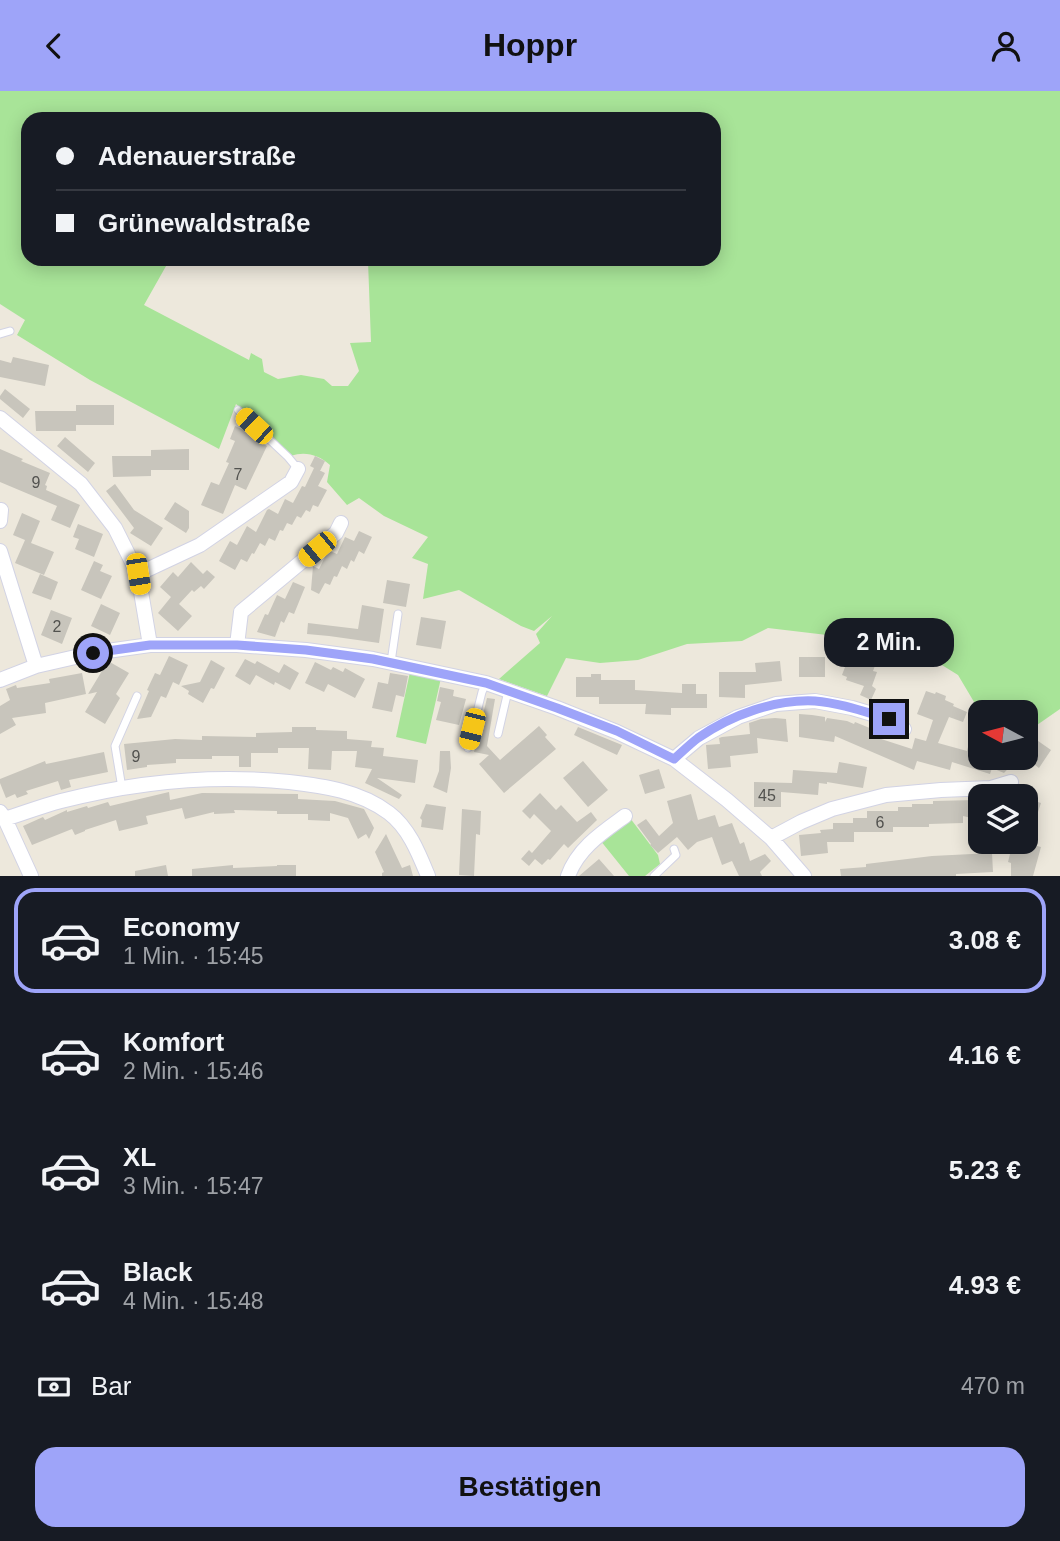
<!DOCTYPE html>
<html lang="de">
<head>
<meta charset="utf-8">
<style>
  :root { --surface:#171b24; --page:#20242c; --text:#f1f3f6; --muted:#9ea1a6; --line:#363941; --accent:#9ea4f9 }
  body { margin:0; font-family:Helvetica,sans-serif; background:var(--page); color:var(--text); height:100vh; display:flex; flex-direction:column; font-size:26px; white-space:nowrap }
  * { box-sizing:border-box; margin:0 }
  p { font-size:23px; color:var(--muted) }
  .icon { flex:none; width:38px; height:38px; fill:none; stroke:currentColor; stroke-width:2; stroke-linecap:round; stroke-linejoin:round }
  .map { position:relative; height:785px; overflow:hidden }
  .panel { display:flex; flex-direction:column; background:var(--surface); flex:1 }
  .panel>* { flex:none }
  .top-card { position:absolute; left:21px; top:21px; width:700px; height:154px; border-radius:21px; box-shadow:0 4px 18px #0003; display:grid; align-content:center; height:154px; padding:0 35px; background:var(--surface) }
  .needle { width:46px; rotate:277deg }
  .tools { position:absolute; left:968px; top:609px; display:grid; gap:14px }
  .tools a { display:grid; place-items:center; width:70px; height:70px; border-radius:14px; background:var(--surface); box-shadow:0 4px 18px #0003; font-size:35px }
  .end { position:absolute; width:32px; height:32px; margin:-16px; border:9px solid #9ea4f9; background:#111; box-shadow:0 0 0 4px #111 }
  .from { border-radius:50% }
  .bubble { position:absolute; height:49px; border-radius:21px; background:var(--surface); box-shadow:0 4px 18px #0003; font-size:23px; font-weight:800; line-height:49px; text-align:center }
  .car { position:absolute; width:21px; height:42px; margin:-21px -10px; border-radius:9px; box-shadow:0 0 5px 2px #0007; background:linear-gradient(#f5c518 24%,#345 0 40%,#f5c518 0 76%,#345 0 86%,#f5c518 0) }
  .top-card b { display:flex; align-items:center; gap:24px; height:66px; font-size:26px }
  .top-card b+b { border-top:2px solid var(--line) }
  .top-card i { width:18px; height:18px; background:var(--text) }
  ul { padding:12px 0 0; list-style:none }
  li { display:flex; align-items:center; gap:21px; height:105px; margin:0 14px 10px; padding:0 21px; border:4px solid transparent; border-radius:21px }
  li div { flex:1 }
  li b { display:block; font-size:26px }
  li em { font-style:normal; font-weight:800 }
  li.on { border-color:var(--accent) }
  li>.icon { width:63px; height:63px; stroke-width:1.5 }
  .pay { display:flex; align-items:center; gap:18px; height:77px; padding:0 35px; font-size:26px }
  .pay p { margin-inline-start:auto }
  .primary-button { display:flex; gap:14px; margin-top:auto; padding:14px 35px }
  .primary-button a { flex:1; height:80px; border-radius:21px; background:var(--accent); color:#111; font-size:28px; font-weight:800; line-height:80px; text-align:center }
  header { display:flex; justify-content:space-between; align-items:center; height:91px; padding:0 35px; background:var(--accent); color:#111; font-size:32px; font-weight:800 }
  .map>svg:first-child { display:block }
  .green { fill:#a8e498; fill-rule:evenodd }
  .building { fill:#c8c5bc }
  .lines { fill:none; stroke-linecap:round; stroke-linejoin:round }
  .lane-casing { stroke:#d2d3e4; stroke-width:9 }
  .street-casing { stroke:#d2d3e4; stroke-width:16 }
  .lane { stroke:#fff; stroke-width:7 }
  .street { stroke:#fff; stroke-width:14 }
  .route { stroke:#9ea4f9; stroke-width:9 }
  .labels { text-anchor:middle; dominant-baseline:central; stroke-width:7; stroke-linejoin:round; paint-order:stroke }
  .number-label { font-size:16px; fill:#52524f }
</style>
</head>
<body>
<header><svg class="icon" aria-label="back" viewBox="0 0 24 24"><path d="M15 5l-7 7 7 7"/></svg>Hoppr<svg class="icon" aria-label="person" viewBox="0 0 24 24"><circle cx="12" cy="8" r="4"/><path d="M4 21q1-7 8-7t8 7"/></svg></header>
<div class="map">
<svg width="1060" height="785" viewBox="0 0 1060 785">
  <rect width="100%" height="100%" fill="#ede8dc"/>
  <!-- green -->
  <path class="green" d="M0 0H1060V618L1037 634 1026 638V621H980L958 584 916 558 868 539H842L827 544 768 537 742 550 687 553 638 569 600 572 566 567 547 605 499 588 540 552 536 543 552 525 534 540 521 535 459 499 423 508 428 473 412 467 428 446 384 425 359 407 347 414 327 391 330 374C319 364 305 360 291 365L258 331 236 313 219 358 90 289 17 244 25 229 0 213ZM28 28H714V168H303L368 170 371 251 350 252 359 280 348 295H332L324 288 301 284 278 288 264 281 262 268 251 262 249 269 144 214 170 168H28Z
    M410 581 441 587 426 653 396 646Z
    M630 727 658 764 660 773 645 785H629L600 749Z"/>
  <!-- building -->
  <path class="building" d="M13 266 49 274 45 295 0 286V269L11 272Z
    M5 298 30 318 23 327 0 308V305Z
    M76 314H114V334H76V340H36L35 320H76Z
    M235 335 248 341 247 343 267 355 246 399 235 394 223 423 201 414 211 391 219 394 229 372 226 371 235 350 230 348Z
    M65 346 95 372 88 381 57 355Z
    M0 358 23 368 21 370 50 382 45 394 47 395 46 399 80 414 70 437 51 429 57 415 0 391Z
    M189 358V379H151V385L113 386 112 365H151V359Z
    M315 365 325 370 320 380 319 379 325 382 318 395 327 399 318 416 313 414 310 421 306 419 301 427 297 425 292 434 287 432 283 440 280 439 275 450 269 447 265 455 260 452 254 463 252 462 247 471 241 468 235 479 219 470 230 450 237 454 247 435 256 441 267 419 269 418 278 423 285 408 293 412 302 395 305 396 314 377 310 375Z
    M115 393 134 419 163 437 151 455 130 442 134 437 106 400Z
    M175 411 189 420V437L186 442 164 428Z
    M22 422 40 430 31 452 54 461 44 484 15 472 25 449 13 444Z
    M78 433 103 443 94 466 75 458 79 448 73 446Z
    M359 440 372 446 364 463 359 460 354 471 351 469 347 478 342 475 337 486 334 485 330 494 325 492 319 503 311 499 313 475 319 478 327 462 330 460 337 463 345 446 354 450Z
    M94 470 103 474 100 480 112 485 101 508 81 499Z
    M191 471 203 483 207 479 215 486 204 498 201 495 194 501 192 499 179 513 192 525 178 540 158 522 171 506 160 496 173 481 178 486Z
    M40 483 58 491 51 509 32 502Z
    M387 489 410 493 406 516 383 512Z
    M293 491 305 496 294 523 289 521 284 532 281 530 275 546 257 541 265 523 268 524 277 504 285 508Z
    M101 513 120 522 110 544 91 535Z
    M362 514 384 518 379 552 329 545 307 543 308 532 358 538Z
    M51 519 72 527 62 553 41 544Z
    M421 526 446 530 441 558 416 554Z
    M850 563 876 572 873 580 877 581 872 595 876 598 871 609 860 604 864 595 846 589 847 586 842 584Z
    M169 565 188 574 179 594 173 591 166 607 161 605 151 626 137 628 149 600 147 599 155 582 160 584Z
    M799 566H825V586H799Z
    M245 568 255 573 257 570 279 582 284 573 299 582 290 599 275 591 274 594 256 584 250 594 235 585Z
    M211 569 225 577 214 598 211 597 203 612 188 603 189 600 181 595 200 591Z
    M108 570 129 582 116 603 120 607 105 633 85 621 97 601 88 603Z
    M780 570 782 590 745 594V607L719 606V581H756L755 572Z
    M315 571 331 579 333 576 343 581 345 577 365 588 355 607 328 593 324 601 305 592Z
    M82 582 86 603 45 612 46 622 12 627 16 634 0 643V615L10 609 6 598 16 594 17 597 50 592 49 588Z
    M390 582 408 585 404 606 396 604 392 621 372 617 378 591 388 593Z
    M591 583H601V589H635V599L682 602V593H696V603H707V617H671V624L645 623 646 613H599V606H576V586H591Z
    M440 596 454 599 453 605 466 608 459 634 436 629 441 611 437 610Z
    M926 600 935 603 936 601 946 605 945 609 954 613 953 615 967 621 963 631 949 626 938 652 967 660 969 652 980 655V667H1018L1004 682 992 677 990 683 952 671 950 679 917 670 914 679 835 645 834 651 799 646V623L812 624 825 626V631L827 627 847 630 854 633 855 631 877 640 875 646 912 658 915 647 926 650 933 629 917 623Z
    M487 607 495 608 487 655 500 669 539 635 547 644 545 646 556 658 504 702 479 673 489 664 474 661Z
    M775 627 786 628 788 651 757 647 758 662 730 665 731 676 708 678 706 654 720 653 719 647 722 646 750 643 749 632 761 628Z
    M292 636H316V639L347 640V648L372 650 371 656 384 657 383 665 418 669 415 692 377 687 402 704 399 708 365 692 372 678 355 676 357 660H332L331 679 308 678 309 657H278V662H251V676H239V665H212V668H176V672L147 674V676L127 679 124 653 175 648 202 649V645L256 646V642L292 641Z
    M578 636 622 654 617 664 574 644Z
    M1031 645 1051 659 1039 677 1026 667V653Z
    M440 660H450L451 677 447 702 433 696 439 680Z
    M104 661 108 681 69 689 71 696 61 699 58 690 26 700 28 703 17 707 15 703 6 707 0 692V688L45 670 46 673Z
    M583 670 608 699 588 716 563 687Z
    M839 671 867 676 863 697 827 691V693L819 692 818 704 781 701V716H754V691L792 692 793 679 837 682Z
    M659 678 665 697 645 703 639 684Z
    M169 701 170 709 202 702 298 703V708L335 710 364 718 374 737 369 748 366 743 358 748 348 727 330 722V730L308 729V723H277V720L234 719 235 722 214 723V721L185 728 182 717 146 725 148 733 136 736 119 740 116 729 85 739V740L75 744 72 738 32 754 23 735 43 726 45 729 67 719V721L87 715 88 717 108 711 110 715Z
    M540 702 556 719 561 714 577 731 591 721 597 729 568 757 564 753 550 769 548 768 542 774 535 768 529 775 521 768 529 759 532 762 551 740 534 723 530 728 522 720Z
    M691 703 698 729 715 724 719 736 732 732 740 753 744 751 750 770 765 763 771 770 760 781 762 785H739L732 770 722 774 712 746 697 751 688 759 677 746 658 762 650 754 651 753 637 734 646 728 659 745 673 732 667 710Z
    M1026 707 1041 712 1036 727H1038L1035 738 1026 735Z
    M975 709 980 710V729L963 725V732L929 733V736H893V741H854V751H827L828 762 801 765 799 744 821 742 820 739 833 738V732H853V727H867V720H898V716H912V713H933V710Z
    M426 713 446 716 443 739 421 736 422 729 420 727Z
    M462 718 481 720 480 744 476 743 474 785 459 784Z
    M386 743 402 777 410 774 413 785H382V782L384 781 375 761Z
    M1013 751H1031L1030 753 1041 756 1033 785H1011V772L1008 771Z
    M992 762 993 781 956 783V785H841L840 778 866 776V773L932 765Z
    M599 768 614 785H579Z
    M166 774 168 785H135V780Z
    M233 774V778V777L277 775V774H296V785H192V778Z"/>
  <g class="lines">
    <!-- lane casing -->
    <g class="lane-casing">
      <path id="lane" d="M0 243 10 240
        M238 319 288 366 298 378
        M391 571 398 523
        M498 643 508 600
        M468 657 482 601 486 592
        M122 697 115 655 137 605
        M654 785 676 764 674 758"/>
    </g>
    <!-- street casing -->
    <g class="street-casing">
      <path id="street" d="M0 327 81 393 115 437 138 483 150 554
        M0 430 1 419
        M0 460 36 575
        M138 483 200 454 291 391 298 378
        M237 554 241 521 336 442 341 432
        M0 589 36 575 93 562 150 554H237L306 559 373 568 486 592 557 617 617 641 674 668 727 709 771 747 804 785
        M674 668 699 647 738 626 776 613 815 610 852 617 889 628 904 638
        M0 721 5 728 31 785
        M5 728C24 722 42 715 61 710 135 691 212 683 289 691 324 695 360 700 389 722 409 737 419 763 428 785
        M771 747 801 731 832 718 886 704 941 699 991 697 1011 691
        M568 785C578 757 603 741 625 725"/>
    </g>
    <!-- lane -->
    <use href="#lane" class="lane"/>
    <!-- street -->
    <use href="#street" class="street"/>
  </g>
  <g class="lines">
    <!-- route -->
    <path class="route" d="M93 562 150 554H237L306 559 373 568 486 592 557 617 617 640 674 668C682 661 690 653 698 647 731 624 775 608 815 610 840 612 865 621 889 628"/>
  </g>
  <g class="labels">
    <!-- number labels -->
    <g class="number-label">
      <text x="238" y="383">7</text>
      <text x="36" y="391">9</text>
      <text x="57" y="535">2</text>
      <text x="136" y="665">9</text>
      <text x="767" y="704">45</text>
      <text x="880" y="731">6</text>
    </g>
  </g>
</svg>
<div class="tools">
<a><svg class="needle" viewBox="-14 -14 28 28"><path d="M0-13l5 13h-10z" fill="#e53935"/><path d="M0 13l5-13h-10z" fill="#9ea1a6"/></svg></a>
<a><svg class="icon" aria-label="layers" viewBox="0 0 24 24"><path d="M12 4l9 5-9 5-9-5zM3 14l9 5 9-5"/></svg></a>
</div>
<i class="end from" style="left:93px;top:562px"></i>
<i class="end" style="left:889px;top:628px"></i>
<div class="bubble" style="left:824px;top:527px;width:130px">2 Min.</div>
<i class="car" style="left:254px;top:335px;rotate:313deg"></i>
<i class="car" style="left:317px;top:458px;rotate:230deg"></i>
<i class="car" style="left:138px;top:483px;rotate:171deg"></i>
<i class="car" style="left:472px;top:638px;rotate:194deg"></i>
<div class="top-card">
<b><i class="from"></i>Adenauerstraße</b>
<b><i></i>Grünewaldstraße</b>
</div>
</div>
<section class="panel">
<ul>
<li class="on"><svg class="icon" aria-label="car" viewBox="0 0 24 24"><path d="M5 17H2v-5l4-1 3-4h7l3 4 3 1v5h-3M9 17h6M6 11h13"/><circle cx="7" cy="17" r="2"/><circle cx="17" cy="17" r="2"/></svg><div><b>Economy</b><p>1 Min. · 15:45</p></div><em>3.08 €</em></li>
<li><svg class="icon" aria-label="car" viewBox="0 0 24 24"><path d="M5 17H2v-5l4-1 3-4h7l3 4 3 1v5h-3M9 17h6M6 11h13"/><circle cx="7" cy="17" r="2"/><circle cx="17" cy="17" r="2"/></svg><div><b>Komfort</b><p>2 Min. · 15:46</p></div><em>4.16 €</em></li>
<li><svg class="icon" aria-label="car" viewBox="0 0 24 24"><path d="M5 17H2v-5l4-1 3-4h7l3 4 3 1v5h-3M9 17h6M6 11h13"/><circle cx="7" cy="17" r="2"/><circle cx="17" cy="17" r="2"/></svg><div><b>XL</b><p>3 Min. · 15:47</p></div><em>5.23 €</em></li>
<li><svg class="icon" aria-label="car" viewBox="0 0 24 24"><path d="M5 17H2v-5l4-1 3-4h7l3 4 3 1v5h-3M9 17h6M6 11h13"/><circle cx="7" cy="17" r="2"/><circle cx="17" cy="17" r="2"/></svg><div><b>Black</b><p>4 Min. · 15:48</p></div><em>4.93 €</em></li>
</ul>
<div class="pay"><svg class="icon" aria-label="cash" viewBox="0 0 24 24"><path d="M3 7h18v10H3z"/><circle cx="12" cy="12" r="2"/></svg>Bar<p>470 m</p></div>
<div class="primary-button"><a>Bestätigen</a></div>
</section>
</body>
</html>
